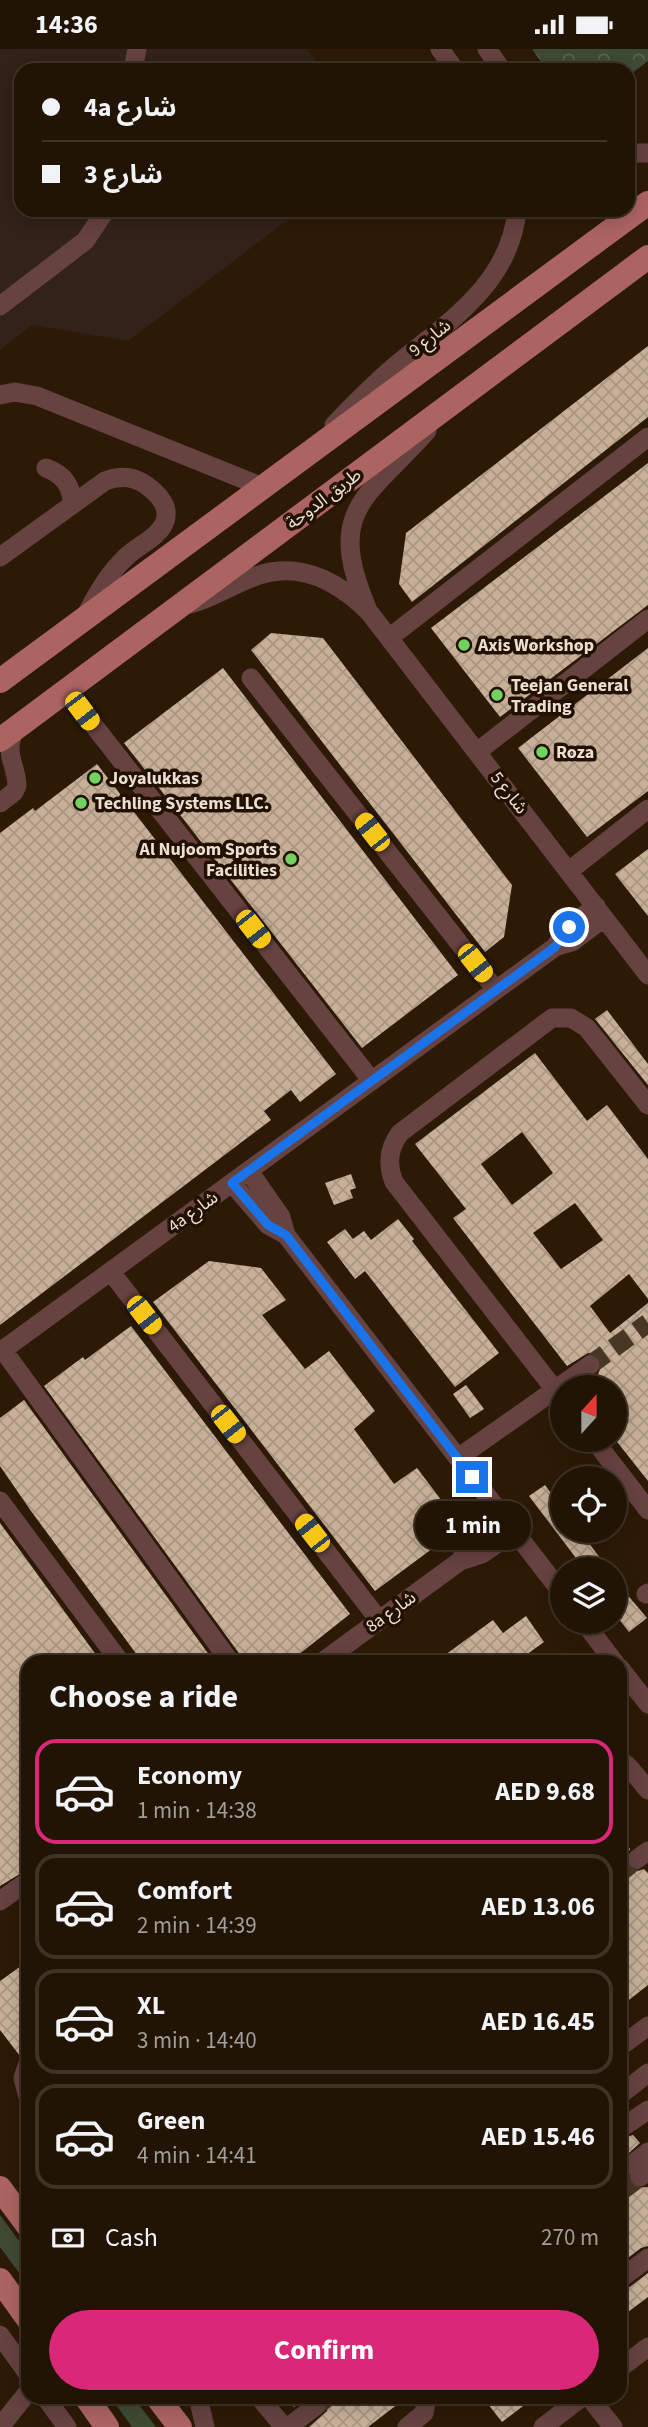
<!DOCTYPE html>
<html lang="en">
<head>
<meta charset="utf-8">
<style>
  :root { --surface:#211404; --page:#2d2113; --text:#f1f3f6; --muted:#a29e9a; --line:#3e3326; --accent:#db2777 }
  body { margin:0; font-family:"Source Sans 3","Noto Sans Arabic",sans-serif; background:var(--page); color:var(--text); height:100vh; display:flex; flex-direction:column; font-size:26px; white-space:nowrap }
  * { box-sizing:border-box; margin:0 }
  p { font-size:23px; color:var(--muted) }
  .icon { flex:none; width:38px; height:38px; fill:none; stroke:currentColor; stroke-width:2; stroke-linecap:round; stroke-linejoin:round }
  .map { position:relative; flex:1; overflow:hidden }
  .panel { position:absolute; left:21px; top:1606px; width:606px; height:749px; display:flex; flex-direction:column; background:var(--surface); border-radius:21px; box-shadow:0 4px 18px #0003,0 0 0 2px var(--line) }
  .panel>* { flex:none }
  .hud { position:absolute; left:14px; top:14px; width:621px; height:154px; border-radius:21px; box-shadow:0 4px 18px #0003,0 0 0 2px var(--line); display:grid; align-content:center; height:154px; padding:0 28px; background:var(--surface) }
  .needle { width:46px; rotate:21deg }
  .fabs { position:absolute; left:550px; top:1326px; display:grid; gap:14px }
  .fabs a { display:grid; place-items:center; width:77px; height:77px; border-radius:50%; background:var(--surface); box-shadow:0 4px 18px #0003,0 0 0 2px var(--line); font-size:35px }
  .end { position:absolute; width:32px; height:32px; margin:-16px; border:9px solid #1a73e8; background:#fff; box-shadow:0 0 0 4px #fff }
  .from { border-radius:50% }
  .bubble { position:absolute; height:49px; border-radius:24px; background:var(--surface); box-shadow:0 4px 18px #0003,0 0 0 2px var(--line); font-size:23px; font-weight:700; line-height:49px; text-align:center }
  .car { position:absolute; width:21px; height:42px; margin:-21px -10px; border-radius:9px; box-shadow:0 0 5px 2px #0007; background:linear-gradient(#f5c518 24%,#345 0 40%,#f5c518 0 76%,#345 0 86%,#f5c518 0) }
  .hud b { display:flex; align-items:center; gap:24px; height:66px; font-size:26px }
  .hud b+b { border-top:2px solid var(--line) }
  .hud i { width:18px; height:18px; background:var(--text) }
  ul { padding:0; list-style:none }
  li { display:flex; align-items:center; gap:21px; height:105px; margin:0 14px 10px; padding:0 14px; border:4px solid var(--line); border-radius:21px }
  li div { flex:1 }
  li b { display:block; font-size:26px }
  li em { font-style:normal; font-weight:700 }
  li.active { border-color:var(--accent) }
  li>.icon { width:63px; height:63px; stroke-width:1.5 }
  h2 { padding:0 28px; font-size:32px; line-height:84px }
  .pay { display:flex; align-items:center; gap:18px; height:77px; padding:0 28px; font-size:26px }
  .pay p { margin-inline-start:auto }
  .primary-button { display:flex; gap:14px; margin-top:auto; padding:14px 28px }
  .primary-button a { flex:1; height:80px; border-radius:42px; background:var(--accent); color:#fff; font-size:28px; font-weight:700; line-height:80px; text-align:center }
  .status { display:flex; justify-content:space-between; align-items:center; height:49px; padding:0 35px; background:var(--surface); direction:ltr }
  .status svg { height:19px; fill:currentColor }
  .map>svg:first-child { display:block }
  .education { fill:#322219 }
  .green { fill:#3f4a35 }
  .park { fill:url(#park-crowns) }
  .building { fill:url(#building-cross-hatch); fill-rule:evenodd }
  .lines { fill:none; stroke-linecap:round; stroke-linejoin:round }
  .minor-tunnel { stroke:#493725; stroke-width:19; stroke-dasharray:19 10; stroke-linecap:butt }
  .minor { stroke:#664241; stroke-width:19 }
  .major { stroke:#ac6462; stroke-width:24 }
  .route { stroke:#1a73e8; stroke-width:9 }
  .poi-dot { fill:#71d35e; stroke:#210; stroke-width:2.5 }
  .labels { text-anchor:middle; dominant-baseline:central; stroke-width:7; stroke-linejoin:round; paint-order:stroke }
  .street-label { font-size:18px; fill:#ebded2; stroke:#210 }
  .poi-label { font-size:18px; font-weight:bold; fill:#ebded2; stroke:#210; text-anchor:start }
</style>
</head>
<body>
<div class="status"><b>14:36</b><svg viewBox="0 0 49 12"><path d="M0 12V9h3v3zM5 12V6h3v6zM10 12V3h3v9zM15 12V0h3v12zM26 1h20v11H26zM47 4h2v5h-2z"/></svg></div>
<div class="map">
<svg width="648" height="2378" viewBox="0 0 648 2378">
  <defs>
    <pattern id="park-crowns" width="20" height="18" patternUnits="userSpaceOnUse" patternTransform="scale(1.75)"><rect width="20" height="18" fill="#3f4a35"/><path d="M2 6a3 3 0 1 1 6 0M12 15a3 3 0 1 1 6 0" fill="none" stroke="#5b6451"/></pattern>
    <pattern id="building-cross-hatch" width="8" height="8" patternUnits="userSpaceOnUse" patternTransform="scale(1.75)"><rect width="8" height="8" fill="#c8b098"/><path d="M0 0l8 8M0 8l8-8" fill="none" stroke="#a89582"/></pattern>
  </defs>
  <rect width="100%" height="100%" fill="#2c1a06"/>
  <!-- education -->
  <path class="education" d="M0 0H307L323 21H21V161H301L128 292 32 276 0 301Z"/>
  <!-- green -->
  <path class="green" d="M0 2166 28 2204V2236L0 2198Z
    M111 2349H134L156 2378H132Z"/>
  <!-- park -->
  <path class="park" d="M532 0H648V12L628 27V21H547Z"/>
  <!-- building -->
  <path class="building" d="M648 297V368L412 553 399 535 406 484Z
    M648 414V556L500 668 431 579Z
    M271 584 323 589 512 836 504 888 485 903 251 601Z
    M648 599V742L587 788 518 699Z
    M223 619 458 926 362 999 124 694Z
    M97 715 336 1025 300 1053 291 1041 264 1062 271 1071 0 1276V784L33 759 35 762Z
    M648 800V867L615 825Z
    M607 961 648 1015V1036L595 970Z
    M535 1004 587 1072 607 1056 648 1110V1250L629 1225 590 1257 610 1284 648 1254V1432L614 1389V1339H608L598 1325 602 1316 600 1310 594 1305 588 1304 567 1317 453 1169 466 1160 415 1095ZM522 1083 553 1124 512 1156 481 1115ZM575 1154 603 1191 561 1220 533 1184Z
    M351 1125 356 1139 350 1141 353 1149 334 1156 325 1134Z
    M398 1170 414 1190 412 1192 499 1304 455 1338 365 1222 355 1230 327 1193 345 1180 353 1190 364 1182 371 1191Z
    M209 1212 261 1219 286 1251 262 1266 305 1320 329 1302 375 1362 354 1380 394 1435 417 1419 445 1456 440 1494 375 1542 153 1253Z
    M131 1277 350 1565 288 1614H243L241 1607 44 1337 83 1308 85 1311Z
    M466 1336 484 1360 470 1369 453 1345Z
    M24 1351 215 1614H143L31 1462 0 1417V1369Z
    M545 1436 562 1459V1482H580L603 1513 592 1521H585L529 1447Z
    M0 1474 102 1614H28V1820L0 1837Z
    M614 1530 647 1569 629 1583 614 1564Z
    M526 1567 544 1593 515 1614H434L493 1571 503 1584Z
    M620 1787 630 1800 625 1811 628 1818 638 1822 644 1820 648 1824V1936L620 1958Z
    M28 1912V2005L20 2007 0 1981V1932Z
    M620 2086 626 2088 633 2086 640 2094 620 2112Z
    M620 2119 635 2139 648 2138V2197L641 2199 620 2215Z
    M648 2224V2248L620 2269V2242L627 2240Z
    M287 2348H307L294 2358Z
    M324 2348H407L368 2378H309L327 2362 328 2355Z
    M497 2348H535L502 2373 488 2355Z"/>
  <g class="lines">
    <!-- minor-tunnel -->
    <path class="minor-tunnel" d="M590 1316 648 1274
      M620 1824 637 1810
      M620 2124 631 2116
      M620 2143 640 2128
      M316 2357 328 2348"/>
    <!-- minor -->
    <path class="minor" d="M440 0 455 21
      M487 0 502 21
      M133 21 137 0
      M628 104H648
      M0 257 85 192 106 161
      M0 346 15 343 37 347 263 438
      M334 376C354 355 374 335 396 316 448 273 510 235 517 161
      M46 419C63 425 72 437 72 455
      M0 508 105 432C120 426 133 427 146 436 157 444 170 457 165 472 160 488 137 497 126 508 108 525 97 545 86 566
      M190 555C212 549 230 537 251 529 296 510 337 531 369 563L648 926
      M367 559C325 460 367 449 427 382
      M389 589 648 388
      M251 629 496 941
      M66 641 372 1032
      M477 703 648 570
      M0 754 14 743 17 737C16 713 4 708 14 681
      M569 822 648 760
      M555 898 569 878 596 857
      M249 1122 281 1168 286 1186
      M232 1134 268 1176 286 1186 562 1544
      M111 1223 379 1571
      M3 1301 231 1614
      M0 1303 555 898 572 893 604 869
      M562 1350 394 1133C387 1115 388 1100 400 1084L552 969H571L587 979 648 1056
      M594 1391 648 1461
      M458 1409 590 1316
      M0 1452 121 1614
      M460 1512 469 1496 501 1467
      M646 1545 648 1544
      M584 1573 615 1614
      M321 1614 460 1512 482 1505 514 1483
      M620 1619 648 1655
      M620 1711 629 1718 648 1741
      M637 1810 648 1802
      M0 1852 28 1832
      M620 1998 648 1977
      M27 2017 23 2029 28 2048
      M620 2046 648 2024
      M626 2076 648 2061
      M631 2116 648 2103
      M640 2128 648 2122
      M620 2230 648 2209
      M0 2286 28 2325
      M620 2319 648 2298
      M45 2348 67 2378
      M198 2348 205 2378
      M259 2348 284 2378
      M589 2348 613 2378
      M0 2378 28 2343
      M288 2378 316 2357
      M407 2378 424 2364 427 2348
      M543 2378 582 2348"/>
    <!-- major -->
    <path class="major" d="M0 632 648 154
      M0 691 648 208
      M0 2139 28 2177
      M0 2231 28 2270
      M86 2348 107 2378
      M157 2348 180 2378"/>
  </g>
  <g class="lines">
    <!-- route -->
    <path class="route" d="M472 1428 286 1186 268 1176 232 1134 555 898 569 878"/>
  </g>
  <!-- markers -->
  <g class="poi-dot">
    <circle cx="464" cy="596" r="7"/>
    <circle cx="497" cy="646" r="7"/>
    <circle cx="542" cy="703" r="7"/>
    <circle cx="95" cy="729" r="7"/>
    <circle cx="81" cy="754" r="7"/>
    <circle cx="291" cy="810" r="7"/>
  </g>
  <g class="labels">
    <!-- street labels -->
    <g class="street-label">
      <text transform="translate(430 289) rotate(-39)">شارع 9</text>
      <text transform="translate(324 450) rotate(-37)">طريق الدوحة</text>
      <text transform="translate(509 744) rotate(52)">شارع 5</text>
      <text transform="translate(193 1163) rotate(-36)">4a شارع</text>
      <text transform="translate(391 1563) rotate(-36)">8a شارع</text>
    </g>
    <!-- poi labels -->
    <g class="poi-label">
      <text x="478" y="596">Axis Workshop</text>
      <text x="511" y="636">Teejan General<tspan x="511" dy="21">Trading</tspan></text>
      <text x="556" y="703">Roza</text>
      <text x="109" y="729">Joyalukkas</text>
      <text x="95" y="754">Techling Systems LLC.</text>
      <text x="277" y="800" text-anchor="end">Al Nujoom Sports<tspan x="277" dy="21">Facilities</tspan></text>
    </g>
  </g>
</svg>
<div class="fabs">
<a><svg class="needle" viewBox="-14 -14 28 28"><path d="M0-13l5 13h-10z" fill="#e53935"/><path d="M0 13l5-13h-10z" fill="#a29e9a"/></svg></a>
<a><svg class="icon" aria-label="locate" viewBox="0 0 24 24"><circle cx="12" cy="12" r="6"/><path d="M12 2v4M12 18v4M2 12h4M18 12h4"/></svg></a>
<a><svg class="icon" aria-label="layers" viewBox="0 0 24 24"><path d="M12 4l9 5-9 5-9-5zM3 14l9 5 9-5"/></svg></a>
</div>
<i class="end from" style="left:569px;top:878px"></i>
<i class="end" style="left:472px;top:1428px"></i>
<div class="bubble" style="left:415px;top:1452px;width:116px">1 min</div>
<i class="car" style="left:82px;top:662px;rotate:143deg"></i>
<i class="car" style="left:372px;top:783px;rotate:322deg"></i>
<i class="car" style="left:253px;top:880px;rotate:142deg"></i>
<i class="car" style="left:475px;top:914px;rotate:142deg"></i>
<i class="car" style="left:144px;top:1266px;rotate:142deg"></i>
<i class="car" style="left:228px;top:1375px;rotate:142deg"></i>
<i class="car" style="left:312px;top:1484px;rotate:322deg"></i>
<div class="hud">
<b><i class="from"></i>4a شارع</b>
<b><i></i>شارع 3</b>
</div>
<section class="panel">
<h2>Choose a ride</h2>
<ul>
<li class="active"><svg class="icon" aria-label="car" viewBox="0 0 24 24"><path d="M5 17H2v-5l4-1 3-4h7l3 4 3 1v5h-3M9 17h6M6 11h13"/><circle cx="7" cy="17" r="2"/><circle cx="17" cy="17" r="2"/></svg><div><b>Economy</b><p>1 min · 14:38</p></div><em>AED 9.68</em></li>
<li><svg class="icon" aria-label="car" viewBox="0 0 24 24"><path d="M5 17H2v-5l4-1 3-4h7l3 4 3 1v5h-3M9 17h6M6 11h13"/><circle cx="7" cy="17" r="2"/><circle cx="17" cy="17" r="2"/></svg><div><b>Comfort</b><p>2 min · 14:39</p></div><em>AED 13.06</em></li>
<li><svg class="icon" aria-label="car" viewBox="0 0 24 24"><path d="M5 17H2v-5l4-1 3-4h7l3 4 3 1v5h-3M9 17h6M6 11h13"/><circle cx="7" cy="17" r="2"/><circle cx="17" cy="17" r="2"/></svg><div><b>XL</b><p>3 min · 14:40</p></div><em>AED 16.45</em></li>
<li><svg class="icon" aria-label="car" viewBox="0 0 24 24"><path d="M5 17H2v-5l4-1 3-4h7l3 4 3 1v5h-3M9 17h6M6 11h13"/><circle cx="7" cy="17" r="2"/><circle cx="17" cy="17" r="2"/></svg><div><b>Green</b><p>4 min · 14:41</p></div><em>AED 15.46</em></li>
</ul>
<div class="pay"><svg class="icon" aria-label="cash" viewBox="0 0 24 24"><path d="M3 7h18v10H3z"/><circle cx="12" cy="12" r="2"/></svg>Cash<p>270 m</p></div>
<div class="primary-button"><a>Confirm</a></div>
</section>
</div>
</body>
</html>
